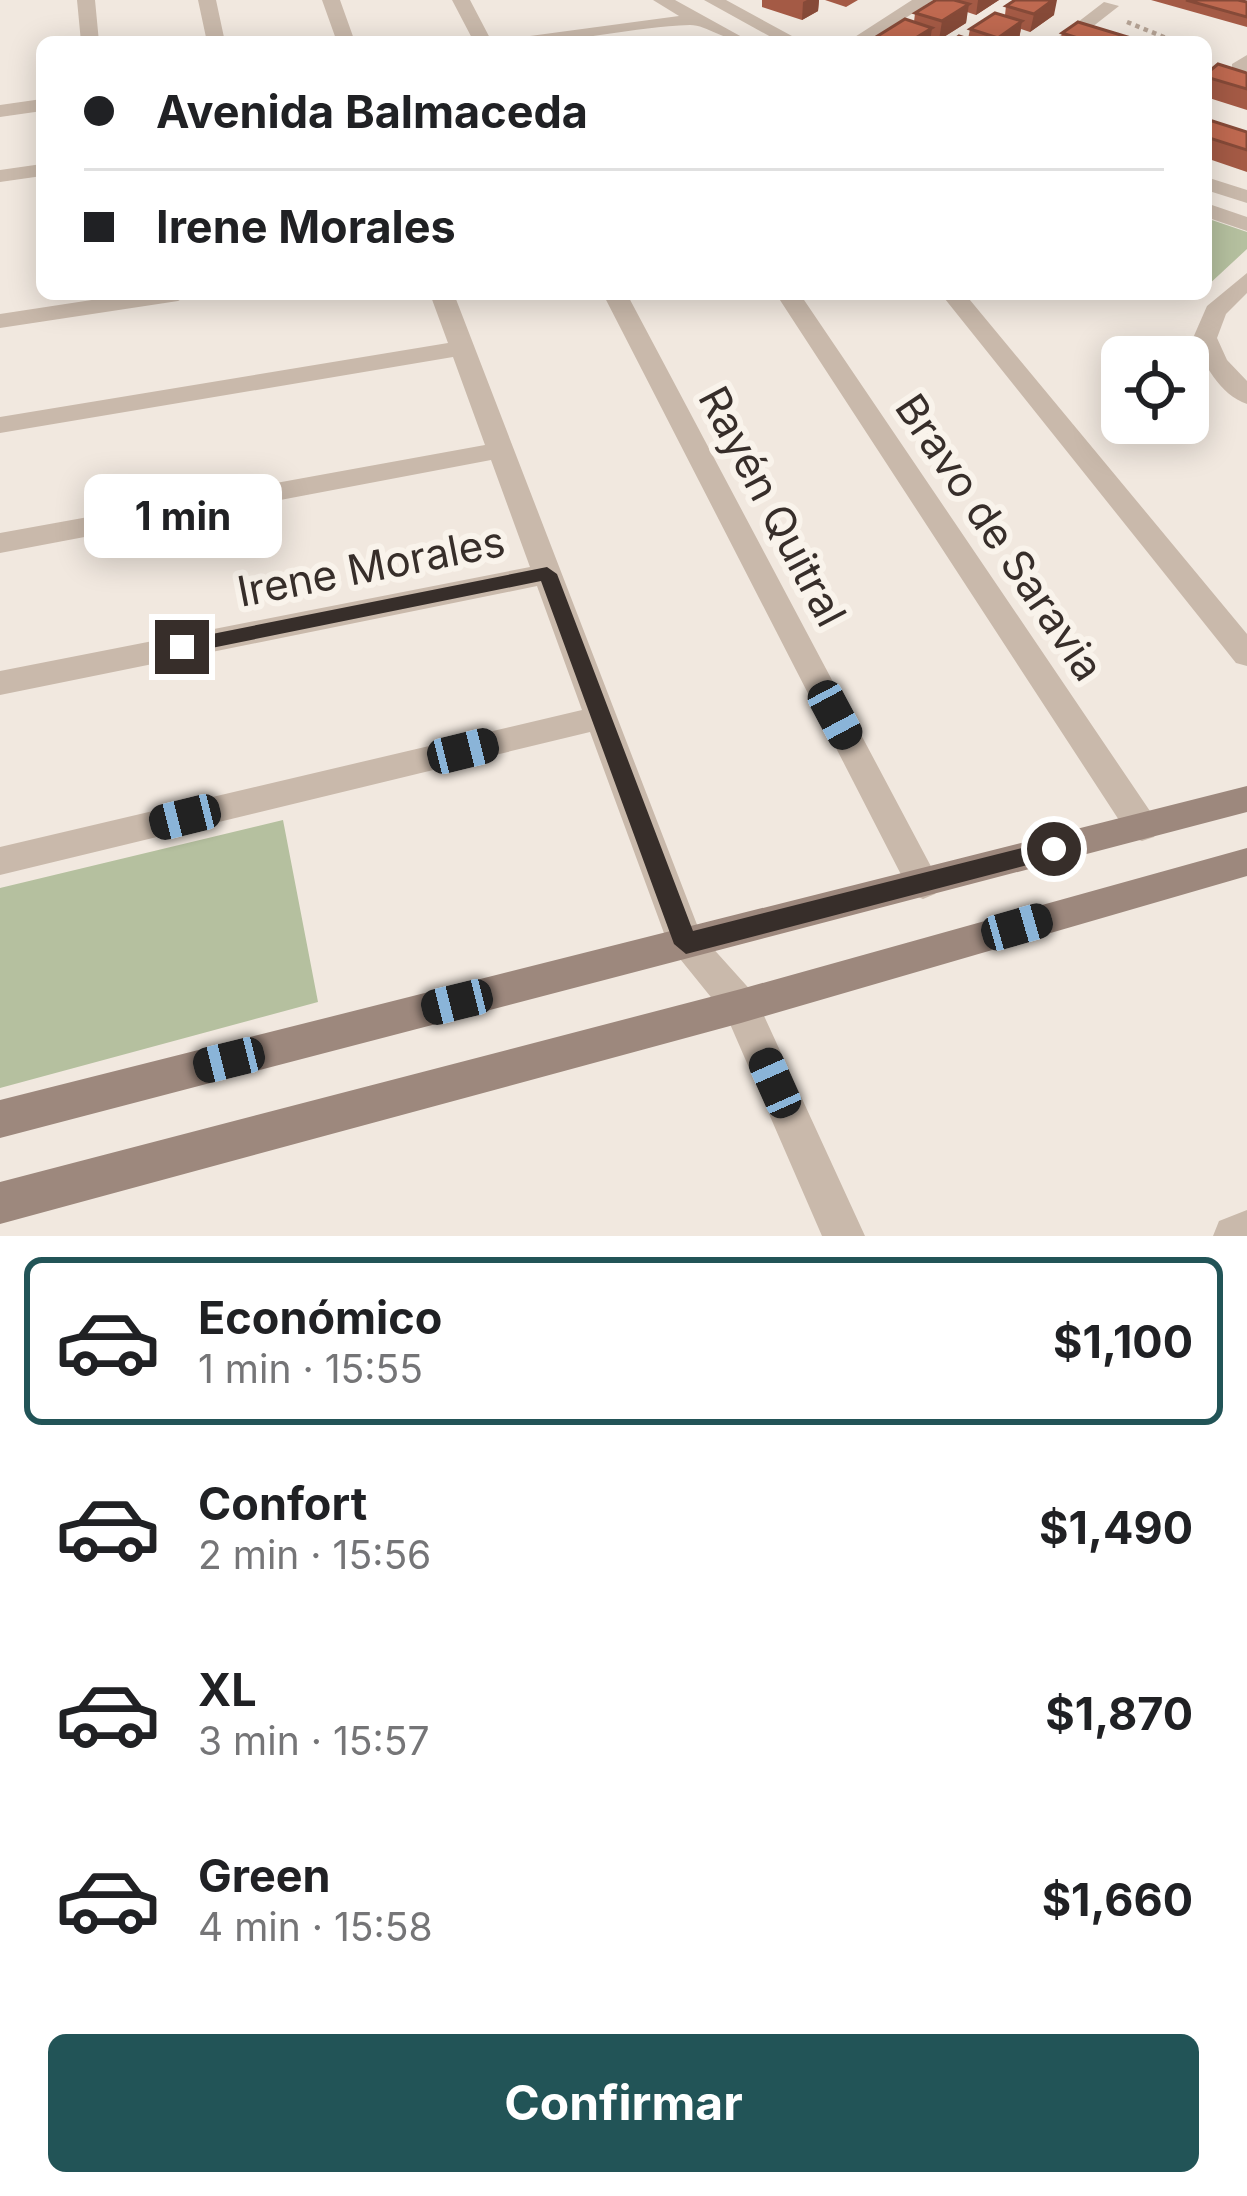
<!DOCTYPE html>
<html lang="es">
<head>
<meta charset="utf-8">
<style>
  :root { --surface:#fff; --page:#f2f2f2; --text:#202124; --muted:#757577; --line:#e0e0e0; --accent:#225457 }
  body { margin:0; font-family:Inter,sans-serif; background:var(--page); color:var(--text); height:100vh; display:flex; flex-direction:column; font-size:45px; white-space:nowrap }
  * { box-sizing:border-box; margin:0 }
  p { font-size:39px; color:var(--muted) }
  .icon { flex:none; width:66px; height:66px; fill:none; stroke:currentColor; stroke-width:2; stroke-linecap:round; stroke-linejoin:round }
  .map { position:relative; height:1236px; overflow:hidden }
  .details { display:flex; flex-direction:column; background:var(--surface); flex:1 }
  .details>* { flex:none }
  .hud { position:absolute; left:36px; top:36px; width:1176px; height:264px; border-radius:18px; box-shadow:0 6px 30px #0003; display:grid; align-content:center; height:264px; padding:0 48px; background:var(--surface) }
  .fabs { position:absolute; left:1101px; top:336px; display:grid; gap:24px }
  .fabs a { display:grid; place-items:center; width:108px; height:108px; border-radius:18px; background:var(--surface); box-shadow:0 6px 30px #0003; font-size:60px }
  .end { position:absolute; width:54px; height:54px; margin:-27px; border:15px solid #372e2a; background:#fff; box-shadow:0 0 0 6px #fff }
  .from { border-radius:50% }
  .bubble { position:absolute; height:84px; border-radius:18px; background:var(--surface); box-shadow:0 6px 30px #0003; font-size:39px; font-weight:700; line-height:84px; text-align:center }
  .car { position:absolute; width:36px; height:72px; margin:-36px -18px; border-radius:15px; box-shadow:0 0 9px 3px #0007; background:linear-gradient(#222 24%,#8ab4d8 0 40%,#222 0 76%,#8ab4d8 0 86%,#222 0) }
  .hud b { display:flex; align-items:center; gap:42px; height:114px; font-size:45px }
  .hud b+b { border-top:3px solid var(--line) }
  .hud i { width:30px; height:30px; background:var(--text) }
  ul { padding:21px 0 0; list-style:none }
  li { display:flex; align-items:center; gap:36px; height:168px; margin:0 24px 18px; padding:0 24px; border:6px solid transparent; border-radius:18px }
  li div { flex:1 }
  li b { display:block; font-size:45px }
  li em { font-style:normal; font-weight:700 }
  li.on { border-color:var(--accent) }
  li>.icon { width:108px; height:108px; stroke-width:1.5 }
  .button { display:flex; gap:24px; margin-top:auto; padding:24px 48px }
  .button a { flex:1; height:138px; border-radius:18px; background:var(--accent); color:#fff; font-size:48px; font-weight:700; line-height:138px; text-align:center }
  .map>svg:first-child { display:block }
  .green { fill:#b5c09f }
  .lines { fill:none; stroke-linecap:round; stroke-linejoin:round }
  .path { stroke:#b5a395; stroke-width:4.5; stroke-dasharray:4.5 4.5; stroke-linecap:butt }
  .street { fill:#c9b9ab; fill-rule:evenodd }
  .secondary { fill:#9d887d; fill-rule:evenodd }
  .wall { fill:#a45a45 }
  .shaded-wall { fill:#864a38 }
  .building { fill:#bf6950; stroke:#864a38; stroke-width:3 }
  .route { fill:#372e2a }
  .labels { text-anchor:middle; dominant-baseline:central; stroke-width:12; stroke-linejoin:round; paint-order:stroke }
  .street-label { font-size:42px; fill:#372e2a; stroke:#f9f3eb }
</style>
</head>
<body>
<div class="map">
<svg width="1247" height="1236" viewBox="0 0 1247 1236">
  <rect width="100%" height="100%" fill="#f1e8df"/>
  <!-- green -->
  <path class="green" d="M1206 218 1247 232V249L1206 287Z
    M283 820 318 1002 0 1088V888Z"/>
  <g class="lines">
    <!-- path -->
    <path class="path" d="M1127 22 1176 42"/>
    <!-- street -->
    <path class="street" d="M77 0H95L99 42H81Z
      M198 0H216L225 42H207Z
      M322 0H340L355 42H337Z
      M452 0H470L492 42H474Z
      M653 0H675L751 42C724 42 708 25 690 25 633 27 578 42 521 42L530 36 679 16Z
      M704 0H726L803 42H780Z
      M912 0H933L869 42H847Z
      M1104 2 1119 6 1073 42H1052Z
      M1247 55V71L1232 72V64Z
      M42 99V111L0 117V105Z
      M42 164V176L0 182V170Z
      M1206 177 1247 190V203L1206 190Z
      M1206 203 1247 217V231L1206 217Z
      M1247 273V293L1226 314 1217 338 1227 360 1247 381V404C1220 395 1203 363 1193 338L1207 306Z
      M131 294H190L178 301 0 328V314Z
      M430 294H454L701 935 754 994 865 1236H822L727 1017 668 944 590 732 0 875V847L582 710 537 586 0 695V671L530 567 491 460 0 553V533L485 445 453 357 0 433V417L448 343Z
      M603 294H627L935 874 941 884 935 894 923 899 911 894Z
      M776 294H800L1154 817 1159 827 1154 837 1142 841 1130 837Z
      M941 294H965L1247 634V666L1236 663Z
      M1247 1210V1236H1213L1219 1221Z"/>
    <!-- secondary -->
    <path class="secondary" d="M1247 786V812L0 1138V1100Z
      M1247 848V876L741 1023 0 1224V1182L741 989Z"/>
  </g>
  <!-- wall -->
  <path class="wall" d="M762 0H819L818 11 802 20 762 7Z
    M825 0H858L846 7Z
    M936 0H999L976 15 967 12 966 23 939 40 930 37V42H876V37L914 22 915 13Z
    M1151 0H1238L1247 2V27Z
    M1006 6 1054 15 1030 32 1021 29 1019 39 1015 42H951L968 39 970 29 1005 15Z
    M1062 33 1144 42H1060Z
    M1247 73V110L1206 97V74Z
    M1206 119 1247 132V172L1206 158Z"/>
  <!-- shaded-wall -->
  <path class="shaded-wall" d="M807 0H819L818 11 802 20 803 2Z
    M978 0H999L976 15Z
    M1053 0H1057L1054 15 1030 32 1034 14Z
    M969 4 966 23 939 40 942 21Z
    M1022 21 1019 39 1015 42H997L998 38Z
    M932 28 930 42H909Z"/>
  <!-- building -->
  <path class="building" d="M936 0H954L969 4 942 21 915 13Z
    M1015 0H1053L1034 14 1006 6Z
    M1186 0H1238L1247 2V17Z
    M995 13 1022 21 998 38 970 29Z
    M905 19 932 28 909 42H892L876 37Z
    M1078 22 1144 42H1090L1062 33Z
    M959 36 977 42H951Z
    M1218 64 1247 73V89L1206 77V74Z
    M1206 119 1247 132V150L1206 137Z"/>
  <!-- route -->
  <path class="route" d="M547 567 557 574 693 931 1054 840 1062 843V856L686 954 674 944 541 581 182 654 172 647 182 640Z"/>
  <g class="labels">
    <!-- street labels -->
    <g class="street-label">
      <text transform="translate(773 506) rotate(62)">Rayén Quitral</text>
      <text transform="translate(1000 537) rotate(56)">Bravo de Saravia</text>
      <text transform="translate(371 566) rotate(-11)">Irene Morales</text>
    </g>
  </g>
</svg>
<div class="fabs">
<a><svg class="icon" aria-label="locate" viewBox="0 0 24 24"><circle cx="12" cy="12" r="6"/><path d="M12 2v4M12 18v4M2 12h4M18 12h4"/></svg></a>
</div>
<i class="end from" style="left:1054px;top:849px"></i>
<i class="end" style="left:182px;top:647px"></i>
<div class="bubble" style="left:84px;top:474px;width:198px">1 min</div>
<i class="car" style="left:835px;top:715px;rotate:152deg"></i>
<i class="car" style="left:463px;top:751px;rotate:76deg"></i>
<i class="car" style="left:185px;top:817px;rotate:256deg"></i>
<i class="car" style="left:1017px;top:927px;rotate:74deg"></i>
<i class="car" style="left:457px;top:1002px;rotate:256deg"></i>
<i class="car" style="left:229px;top:1060px;rotate:256deg"></i>
<i class="car" style="left:775px;top:1083px;rotate:336deg"></i>
<div class="hud">
<b><i class="from"></i>Avenida Balmaceda</b>
<b><i></i>Irene Morales</b>
</div>
</div>
<section class="details">
<ul>
<li class="on"><svg class="icon" aria-label="car" viewBox="0 0 24 24"><path d="M5 17H2v-5l4-1 3-4h7l3 4 3 1v5h-3M9 17h6M6 11h13"/><circle cx="7" cy="17" r="2"/><circle cx="17" cy="17" r="2"/></svg><div><b>Económico</b><p>1 min · 15:55</p></div><em>$1,100</em></li>
<li><svg class="icon" aria-label="car" viewBox="0 0 24 24"><path d="M5 17H2v-5l4-1 3-4h7l3 4 3 1v5h-3M9 17h6M6 11h13"/><circle cx="7" cy="17" r="2"/><circle cx="17" cy="17" r="2"/></svg><div><b>Confort</b><p>2 min · 15:56</p></div><em>$1,490</em></li>
<li><svg class="icon" aria-label="car" viewBox="0 0 24 24"><path d="M5 17H2v-5l4-1 3-4h7l3 4 3 1v5h-3M9 17h6M6 11h13"/><circle cx="7" cy="17" r="2"/><circle cx="17" cy="17" r="2"/></svg><div><b>XL</b><p>3 min · 15:57</p></div><em>$1,870</em></li>
<li><svg class="icon" aria-label="car" viewBox="0 0 24 24"><path d="M5 17H2v-5l4-1 3-4h7l3 4 3 1v5h-3M9 17h6M6 11h13"/><circle cx="7" cy="17" r="2"/><circle cx="17" cy="17" r="2"/></svg><div><b>Green</b><p>4 min · 15:58</p></div><em>$1,660</em></li>
</ul>
<div class="button"><a>Confirmar</a></div>
</section>
</body>
</html>
